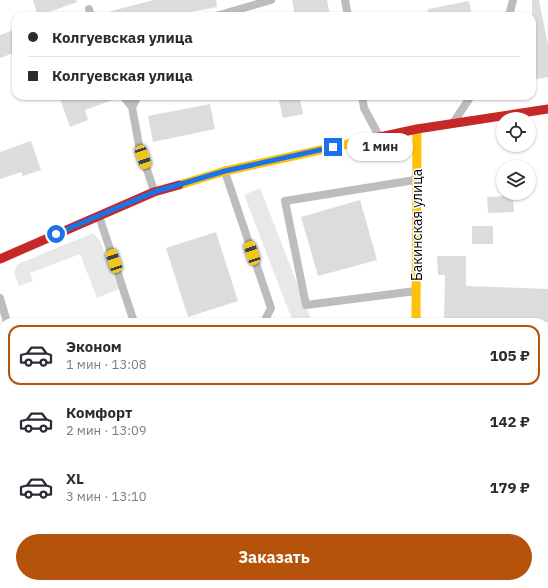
<!DOCTYPE html>
<html lang="ru">
<head>
<meta charset="utf-8">
<style>
  :root { --surface:#fff; --page:#f7f7f7; --text:#2b2b33; --muted:#7c7c81; --line:#e1e1e2; --accent:#b45309 }
  body { margin:0; font-family:"IBM Plex Sans",sans-serif; background:var(--page); color:var(--text); height:100vh; display:flex; flex-direction:column; font-size:15px; white-space:nowrap }
  * { box-sizing:border-box; margin:0 }
  p { font-size:13px; color:var(--muted) }
  .icon { flex:none; width:22px; height:22px; fill:none; stroke:currentColor; stroke-width:2; stroke-linecap:round; stroke-linejoin:round }
  .map { position:relative; flex:1; overflow:hidden }
  .sheet { position:absolute; left:0px; top:318px; width:548px; height:270px; display:flex; flex-direction:column; background:var(--surface); border-radius:12px 12px 0 0; box-shadow:0 1px 3px #0004 }
  .sheet>* { flex:none }
  .hud { position:absolute; left:12px; top:12px; width:524px; height:88px; border-radius:12px; box-shadow:0 1px 3px #0004; display:grid; align-content:center; height:88px; padding:0 16px; background:var(--surface) }
  .buttons { position:absolute; left:496px; top:112px; display:grid; gap:8px }
  .buttons a { display:grid; place-items:center; width:40px; height:40px; border-radius:50%; background:var(--surface); box-shadow:0 1px 3px #0004; font-size:20px }
  .end { position:absolute; width:18px; height:18px; margin:-9px; border:5px solid #1a73e8; background:#fff; box-shadow:0 0 0 2px #fff }
  .from { border-radius:50% }
  .bubble { position:absolute; height:28px; border-radius:14px; background:var(--surface); box-shadow:0 1px 3px #0004; font-size:13px; font-weight:800; line-height:28px; text-align:center }
  .car { position:absolute; width:12px; height:24px; margin:-12px -6px; border-radius:5px; box-shadow:0 0 3px 1px #0007; background:linear-gradient(#f5c518 24%,#345 0 40%,#f5c518 0 76%,#345 0 86%,#f5c518 0) }
  .hud b { display:flex; align-items:center; gap:14px; height:38px; font-size:15px }
  .hud b+b { border-top:1px solid var(--line) }
  .hud i { width:10px; height:10px; background:var(--text) }
  ul { padding:7px 0 0; list-style:none }
  li { display:flex; align-items:center; gap:12px; height:60px; margin:0 8px 6px; padding:0 8px; border:2px solid transparent; border-radius:12px }
  li div { flex:1 }
  li b { display:block; font-size:15px }
  li em { font-style:normal; font-weight:800 }
  li.selected { border-color:var(--accent) }
  li>.icon { width:36px; height:36px; stroke-width:1.5 }
  .cta { display:flex; gap:8px; margin-top:auto; padding:8px 16px }
  .cta a { flex:1; height:46px; border-radius:24px; background:var(--accent); color:#fff; font-size:16px; font-weight:800; line-height:46px; text-align:center }
  .map>svg:first-child { display:block }
  .green { fill:#e8e8e8 }
  .building { fill:#dcdcdc }
  .lines { fill:none; stroke-linecap:round; stroke-linejoin:round }
  .lane { stroke:#bdbdbd; stroke-width:8 }
  .street { stroke:#bdbdbd; stroke-width:16 }
  .slow { stroke:#ffc107; stroke-width:9 }
  .jam { stroke:#c62828; stroke-width:9 }
  .route { stroke:#1a73e8; stroke-width:5 }
  .labels { text-anchor:middle; dominant-baseline:central; stroke-width:3; stroke-linejoin:round; paint-order:stroke }
  .street-label { font-size:14px; fill:#000; stroke:#fff }
</style>
</head>
<body>
<div class="map">
<svg width="548" height="588" viewBox="0 0 548 588">
  <rect width="100%" height="100%" fill="#fff"/>
  <!-- green -->
  <path class="green" d="M260 188 312 322H293L244 195Z
    M93 233 100 241 119 289 97 298 80 254 30 273 33 281 19 286 14 272 18 264Z"/>
  <!-- building -->
  <path class="building" d="M33 0H76L77 2 38 16Z
    M154 0H216L217 7 170 16H111V11Z
    M292 0H327L330 16H295Z
    M532 0H539L548 45V77L532 80Z
    M469 1 472 16H428V9Z
    M16 29V52L0 58V35Z
    M59 96H118V98L85 110 88 120 70 127Z
    M278 96H299L303 114 283 118Z
    M210 104 215 129 153 142 148 116Z
    M31 141 41 170 23 176 21 172 0 179V152Z
    M513 196 514 212 488 213 487 197Z
    M360 200 377 260 318 276 301 217Z
    M472 226H493V244H472Z
    M216 232 238 301 188 317 166 248Z
    M437 256H466V286L548 289V322H444L445 275H438Z"/>
  <g class="lines">
    <!-- lane -->
    <path class="lane" d="M345 0 348 16
      M89 9 91 16
      M216 16 271 0
      M509 16 513 0
      M123 96 132 107
      M138 96 132 107 139 145 154 191
      M362 96 364 108 379 136
      M455 120 471 96
      M225 172 271 308 264 322
      M415 180 285 201 306 305 416 291
      M99 216 134 322
      M0 298 7 322
      M0 422 4 420
      M0 540 4 539
      M102 584 104 588
      M294 584V588
      M226 588V584"/>
    <!-- street -->
    <path class="street" d="M415 584V588"/>
    <!-- slow -->
    <path class="slow" d="M179 185 225 171 375 138
      M416 322 417 129"/>
    <!-- jam -->
    <path class="jam" d="M375 138 417 129 548 109
      M0 259 154 192 179 185"/>
  </g>
  <g class="lines">
    <!-- route -->
    <path class="route" d="M56 234 154 192 225 171 333 147"/>
  </g>
  <g class="labels">
    <!-- street labels -->
    <g class="street-label">
      <text transform="translate(417 225) rotate(-90)">Бакинская улица</text>
    </g>
  </g>
</svg>
<div class="buttons">
<a><svg class="icon" aria-label="locate" viewBox="0 0 24 24"><circle cx="12" cy="12" r="6"/><path d="M12 2v4M12 18v4M2 12h4M18 12h4"/></svg></a>
<a><svg class="icon" aria-label="layers" viewBox="0 0 24 24"><path d="M12 4l9 5-9 5-9-5zM3 14l9 5 9-5"/></svg></a>
</div>
<i class="end from" style="left:56px;top:234px"></i>
<i class="end" style="left:333px;top:147px"></i>
<div class="bubble" style="left:347px;top:133px;width:66px">1 мин</div>
<i class="car" style="left:143px;top:157px;rotate:161deg"></i>
<i class="car" style="left:252px;top:253px;rotate:342deg"></i>
<i class="car" style="left:114px;top:261px;rotate:342deg"></i>
<div class="hud">
<b><i class="from"></i>Колгуевская улица</b>
<b><i></i>Колгуевская улица</b>
</div>
<section class="sheet">
<ul>
<li class="selected"><svg class="icon" aria-label="car" viewBox="0 0 24 24"><path d="M5 17H2v-5l4-1 3-4h7l3 4 3 1v5h-3M9 17h6M6 11h13"/><circle cx="7" cy="17" r="2"/><circle cx="17" cy="17" r="2"/></svg><div><b>Эконом</b><p>1 мин · 13:08</p></div><em>105 ₽</em></li>
<li><svg class="icon" aria-label="car" viewBox="0 0 24 24"><path d="M5 17H2v-5l4-1 3-4h7l3 4 3 1v5h-3M9 17h6M6 11h13"/><circle cx="7" cy="17" r="2"/><circle cx="17" cy="17" r="2"/></svg><div><b>Комфорт</b><p>2 мин · 13:09</p></div><em>142 ₽</em></li>
<li><svg class="icon" aria-label="car" viewBox="0 0 24 24"><path d="M5 17H2v-5l4-1 3-4h7l3 4 3 1v5h-3M9 17h6M6 11h13"/><circle cx="7" cy="17" r="2"/><circle cx="17" cy="17" r="2"/></svg><div><b>XL</b><p>3 мин · 13:10</p></div><em>179 ₽</em></li>
</ul>
<div class="cta"><a>Заказать</a></div>
</section>
</div>
</body>
</html>
